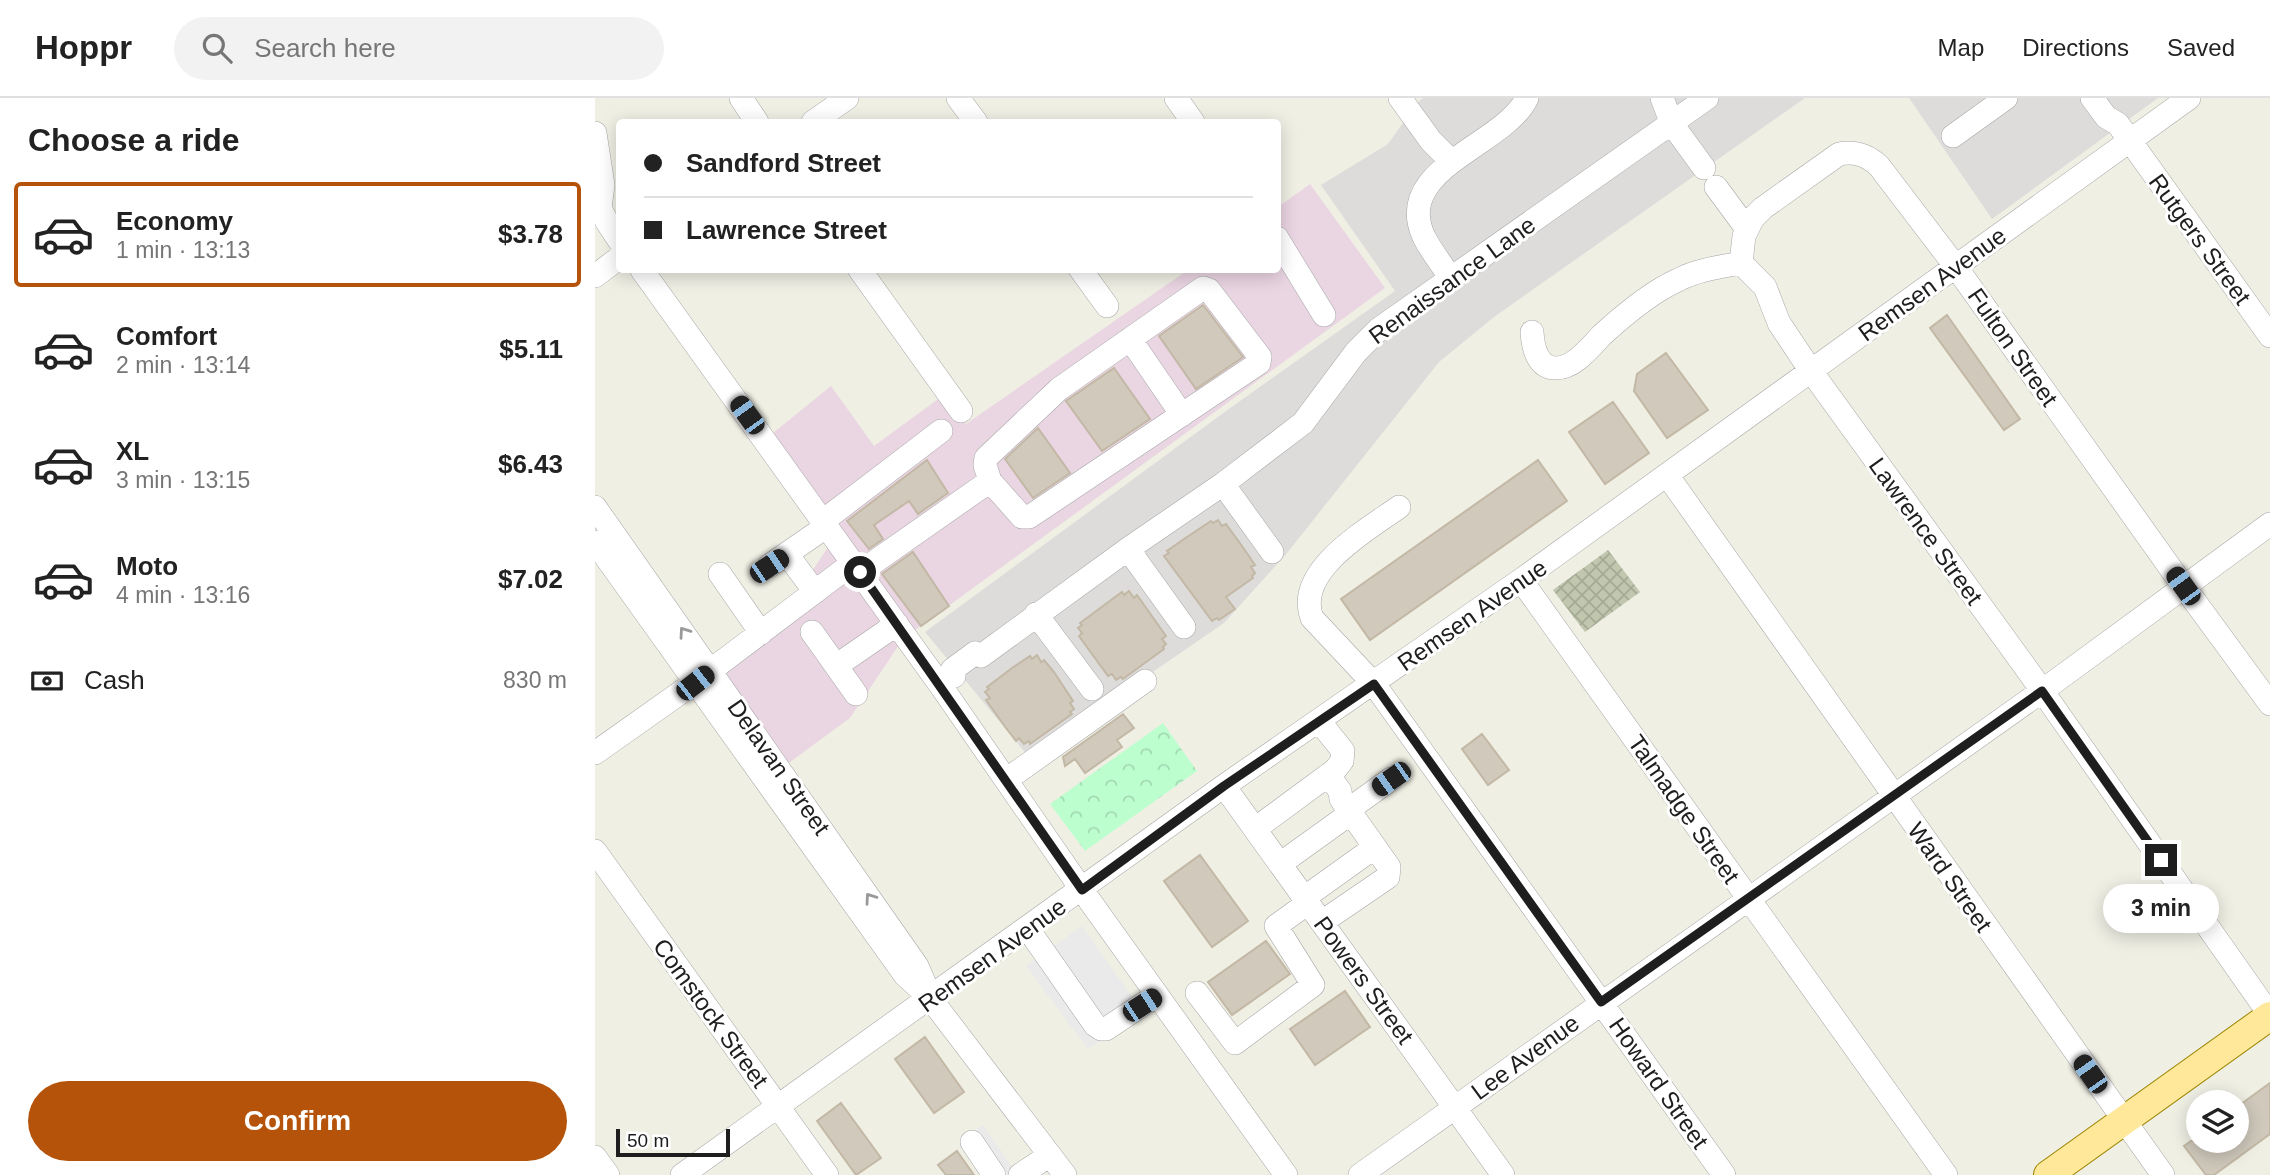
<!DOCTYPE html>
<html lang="en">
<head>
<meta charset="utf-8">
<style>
  :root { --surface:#fff; --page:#f2f2f2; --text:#222; --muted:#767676; --line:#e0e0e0; --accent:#b45309 }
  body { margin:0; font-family:Arial,sans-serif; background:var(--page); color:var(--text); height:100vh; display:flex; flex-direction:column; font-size:26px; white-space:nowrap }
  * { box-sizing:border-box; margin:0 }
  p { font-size:23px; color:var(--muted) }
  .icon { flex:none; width:38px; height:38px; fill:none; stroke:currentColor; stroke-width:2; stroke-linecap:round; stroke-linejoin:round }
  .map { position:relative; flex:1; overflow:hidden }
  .details { display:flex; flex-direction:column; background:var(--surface); width:595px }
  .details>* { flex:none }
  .hud { position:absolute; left:21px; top:21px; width:665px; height:154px; border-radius:7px; box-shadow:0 4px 18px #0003; display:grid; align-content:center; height:154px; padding:0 28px; background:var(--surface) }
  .controls { position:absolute; left:1591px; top:992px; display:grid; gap:14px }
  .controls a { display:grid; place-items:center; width:63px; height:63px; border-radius:50%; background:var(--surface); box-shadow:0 4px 18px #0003; font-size:35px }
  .scale { position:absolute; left:21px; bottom:18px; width:114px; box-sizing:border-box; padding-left:7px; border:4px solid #1e1e1e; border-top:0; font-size:19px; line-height:24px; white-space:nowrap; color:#1e1e1e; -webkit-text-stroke:5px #fff; paint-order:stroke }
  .end { position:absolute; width:32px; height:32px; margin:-16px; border:9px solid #1e1e1e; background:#fff; box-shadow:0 0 0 4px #fff }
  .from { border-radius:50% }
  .bubble { position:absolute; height:49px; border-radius:24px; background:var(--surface); box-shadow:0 4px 18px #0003; font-size:23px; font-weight:700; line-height:49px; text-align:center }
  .car { position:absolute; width:21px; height:42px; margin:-21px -10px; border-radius:9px; box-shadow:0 0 5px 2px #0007; background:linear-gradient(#222 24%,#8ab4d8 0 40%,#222 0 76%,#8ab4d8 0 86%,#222 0) }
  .hud b { display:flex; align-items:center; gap:24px; height:66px; font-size:26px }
  .hud b+b { border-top:2px solid var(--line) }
  .hud i { width:18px; height:18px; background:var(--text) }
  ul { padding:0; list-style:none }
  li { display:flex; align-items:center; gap:21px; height:105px; margin:0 14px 10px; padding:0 14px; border:4px solid transparent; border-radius:7px }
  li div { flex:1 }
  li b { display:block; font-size:26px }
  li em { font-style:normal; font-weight:700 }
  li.active { border-color:var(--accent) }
  li>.icon { width:63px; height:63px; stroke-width:1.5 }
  h2 { padding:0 28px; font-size:32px; line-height:84px }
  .pay { display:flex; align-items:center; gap:18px; height:77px; padding:0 28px; font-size:26px }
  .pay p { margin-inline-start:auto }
  .primary-button { display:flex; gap:14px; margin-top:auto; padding:14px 28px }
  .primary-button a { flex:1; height:80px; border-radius:42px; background:var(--accent); color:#fff; font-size:28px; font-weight:700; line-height:80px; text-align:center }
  header { display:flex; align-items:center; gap:42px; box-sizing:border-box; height:98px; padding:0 35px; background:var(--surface); border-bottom:2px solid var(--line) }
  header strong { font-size:33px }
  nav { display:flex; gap:38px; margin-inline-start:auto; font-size:24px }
  .search { width:490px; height:63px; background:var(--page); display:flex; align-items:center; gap:18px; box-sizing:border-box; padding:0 24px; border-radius:38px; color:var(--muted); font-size:26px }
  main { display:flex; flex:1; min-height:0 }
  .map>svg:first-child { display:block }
  .residential { fill:#dddcdb }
  .industrial { fill:#ead5e2 }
  .construction { fill:url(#construction-cross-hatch) }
  .park { fill:url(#park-crowns) }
  .parking { fill:#eaeaea }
  .building { fill:#d0c9bc; stroke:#c3b8a5; stroke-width:2 }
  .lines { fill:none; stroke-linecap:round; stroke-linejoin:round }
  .minor-casing { stroke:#a5a5a5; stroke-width:24 }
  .major-casing { stroke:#998500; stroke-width:30 }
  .minor { stroke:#fff; stroke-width:23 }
  .major { stroke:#ffe89a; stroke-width:28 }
  .oneway { stroke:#9a9a9a }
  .route { stroke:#1e1e1e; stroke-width:9 }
  .labels { text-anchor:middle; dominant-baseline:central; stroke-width:6; stroke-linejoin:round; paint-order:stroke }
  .street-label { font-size:24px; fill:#1e1e1e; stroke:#fff }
</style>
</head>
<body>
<header>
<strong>Hoppr</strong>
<div class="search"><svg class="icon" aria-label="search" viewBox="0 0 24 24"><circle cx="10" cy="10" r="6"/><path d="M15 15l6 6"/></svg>Search here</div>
<nav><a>Map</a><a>Directions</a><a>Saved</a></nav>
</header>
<main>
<section class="details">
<h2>Choose a ride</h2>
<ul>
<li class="active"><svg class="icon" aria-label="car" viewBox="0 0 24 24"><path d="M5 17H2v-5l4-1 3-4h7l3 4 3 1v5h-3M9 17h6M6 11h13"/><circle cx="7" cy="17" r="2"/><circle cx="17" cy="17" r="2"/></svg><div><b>Economy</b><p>1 min · 13:13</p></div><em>$3.78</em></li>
<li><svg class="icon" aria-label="car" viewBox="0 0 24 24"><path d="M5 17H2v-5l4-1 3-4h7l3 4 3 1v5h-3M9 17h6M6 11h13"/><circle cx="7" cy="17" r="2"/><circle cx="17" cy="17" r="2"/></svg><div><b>Comfort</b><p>2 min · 13:14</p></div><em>$5.11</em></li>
<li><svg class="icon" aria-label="car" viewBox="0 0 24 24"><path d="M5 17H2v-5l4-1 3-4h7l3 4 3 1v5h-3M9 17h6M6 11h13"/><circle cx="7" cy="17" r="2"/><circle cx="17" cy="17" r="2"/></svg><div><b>XL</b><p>3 min · 13:15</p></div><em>$6.43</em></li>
<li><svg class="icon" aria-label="car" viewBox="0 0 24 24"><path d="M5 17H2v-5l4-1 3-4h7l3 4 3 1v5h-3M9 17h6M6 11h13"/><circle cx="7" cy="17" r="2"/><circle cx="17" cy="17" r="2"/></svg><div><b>Moto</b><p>4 min · 13:16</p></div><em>$7.02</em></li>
</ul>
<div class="pay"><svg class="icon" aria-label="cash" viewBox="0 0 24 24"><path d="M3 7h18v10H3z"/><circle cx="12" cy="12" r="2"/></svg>Cash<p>830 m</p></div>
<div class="primary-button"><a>Confirm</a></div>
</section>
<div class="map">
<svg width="1675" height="1077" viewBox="0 0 1675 1077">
  <defs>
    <pattern id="construction-cross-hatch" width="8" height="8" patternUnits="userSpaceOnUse" patternTransform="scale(1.75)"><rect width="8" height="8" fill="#c1c6ae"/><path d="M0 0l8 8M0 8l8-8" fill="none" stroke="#a5aa95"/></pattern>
    <pattern id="park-crowns" width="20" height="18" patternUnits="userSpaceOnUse" patternTransform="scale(1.75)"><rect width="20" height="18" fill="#bdfecf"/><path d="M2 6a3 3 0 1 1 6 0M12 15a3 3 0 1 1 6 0" fill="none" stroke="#a2d9b1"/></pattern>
  </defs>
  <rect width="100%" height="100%" fill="#f0efe4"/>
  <!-- residential -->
  <path class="residential" d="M828 0H1210L899 219 844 264 692 455 629 525 434 659 330 534 631 313 800 193 726 87 793 46 822 5Z
    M1314 0H1563L1397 121Z"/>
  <!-- industrial -->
  <path class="industrial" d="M715 86 790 190 308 541 255 620 176 678 105 580 183 525 237 443 167 344 236 288 279 348 350 296 371 326 593 172H682L683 109Z"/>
  <!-- construction -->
  <path class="construction" d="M1013 452 1045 494 990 534 958 492Z"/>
  <!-- park -->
  <path class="park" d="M568 625 602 673 490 753 455 706Z"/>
  <!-- parking -->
  <path class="parking" d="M487 828 548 914 493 951 431 868Z
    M388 1027 423 1077H385L363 1045Z"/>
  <!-- building -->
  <path class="building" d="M608 207 648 259 601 291 564 238Z
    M1352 217 1425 321 1409 332 1335 230Z
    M1071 255 1113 312 1072 340 1039 293 1042 276Z
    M519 270 555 321 507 353 471 303Z
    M1018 304 1054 355 1010 386 974 334Z
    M443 330 475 375 438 400 410 361Z
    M332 362 353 395 323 416 314 403 279 427 288 441 274 451 252 423Z
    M943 362 972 403 775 542 746 501Z
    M623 422 627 428 631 426 647 448 660 467 656 469 660 475 657 478 658 480 631 499 640 511 624 522 622 520 617 523 569 458 574 455 572 453 589 441 616 423 618 425Z
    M318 454 354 508 326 528 287 476Z
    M534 493 539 500 542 497 571 538 567 541 571 546 568 549 569 551 543 570 528 581 526 579 521 582 517 576 513 578 484 538 487 535 483 530 487 527 485 525 508 508 527 494 529 497Z
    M442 557 446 564 449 562 459 574 478 603 475 605 479 611 475 614 477 616 435 646 434 643 429 646 424 640 421 643 411 630 391 602 395 600 390 594 394 591 392 589 417 570 435 558 437 561Z
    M528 616 539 630 522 642 527 649 490 675 480 661 470 668 468 659Z
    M887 636 914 672 893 687 867 651Z
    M605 757 653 823 617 849 569 783Z
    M671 843 695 876 637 917 613 884Z
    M750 893 775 929 720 967 695 931Z
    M330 939 369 994 339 1015 300 961Z
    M1675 985V1036L1619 1077H1611L1589 1048 1596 1043H1642V1009Z
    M246 1005 286 1060 261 1077 222 1023Z
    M362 1053 379 1077H351L343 1067Z"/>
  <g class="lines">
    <!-- minor casing -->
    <g class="minor-casing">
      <path id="minor" d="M146 0 162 24
        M363 0 381 24
        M581 0 598 24
        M805 0 836 43 856 63
        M1067 0 1077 26 1109 70
        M1497 0 1511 19 1523 26 1675 238
        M218 24 252 0
        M0 35 8 87 5 110 12 124 24 142
        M1358 38 1411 0
        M1121 89 1152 131
        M682 140 729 217
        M1146 165 1149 138 1158 120 1168 110 1244 56C1260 53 1272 57 1284 68L1361 169 1579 475 1675 606
        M47 172 346 588 487 792 691 1077
        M265 172 366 313
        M486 172 512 208
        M0 178 24 160
        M856 180C847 167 836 153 829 139 797 70 909 48 932 0
        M937 234C938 249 942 270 961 270 980 270 996 248 1008 236 1030 216 1056 194 1083 182 1102 172 1125 169 1146 165L1170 189 1184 225 1216 273 1436 577 1675 917
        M535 241 587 317
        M1072 377 1568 1077
        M628 386 677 454
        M0 409 322 868 329 884
        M804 409C772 432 699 473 717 520L779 586 1129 1077
        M228 423 346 333
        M0 444 310 877 335 900 470 1077
        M533 451 589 529
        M192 456 220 494
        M174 468 232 428
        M265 474 395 383 390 367 391 360 464 291 608 190 614 192 665 259 664 265 434 419H427L395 383
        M125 476 166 535
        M926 482 1351 1077
        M441 516 497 591
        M217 534 261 596
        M241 568 302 526
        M359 578 357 572 380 555 386 558 533 451 628 386 708 325 761 254 784 231 1112 0
        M0 655 99 585 258 465
        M411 682 550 583
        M629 688 908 1077
        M753 712 796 681
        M660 731 740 672 747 663 748 653 724 623
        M0 753 232 1077
        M685 766 756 715
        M709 800 780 749
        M727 824 793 779 794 769 746 701 745 693 733 677
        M433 831 500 927 506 931H511L562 897
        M602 895 640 945 718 887 681 828 713 805
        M377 1044 399 1077
        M0 1059 13 1077
        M87 1077 629 688 926 482 1594 0
        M425 1077 455 1057
        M765 1077 1447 593 1675 426"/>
    </g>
    <!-- major casing -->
    <g class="major-casing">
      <path id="major" d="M1453 1077 1675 918"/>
    </g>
    <!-- minor -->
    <use href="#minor" class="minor"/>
    <!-- major -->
    <use href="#major" class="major"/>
  </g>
  <!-- one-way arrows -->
  <defs><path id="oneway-chevron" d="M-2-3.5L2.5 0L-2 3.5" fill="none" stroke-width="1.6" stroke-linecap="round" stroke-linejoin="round" transform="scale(1.75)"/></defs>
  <g class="oneway">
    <use href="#oneway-chevron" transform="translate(89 534) rotate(-125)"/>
    <use href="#oneway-chevron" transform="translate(275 800) rotate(-125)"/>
  </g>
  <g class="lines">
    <!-- route -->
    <path class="route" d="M265 474 487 792 629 688 779 586 1006 904C1154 801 1300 696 1447 593L1566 762"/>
  </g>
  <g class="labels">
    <!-- street labels -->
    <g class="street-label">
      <text transform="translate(1605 141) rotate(54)">Rutgers Street</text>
      <text transform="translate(857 182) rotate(-36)">Renaissance Lane</text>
      <text transform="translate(1337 186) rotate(-36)">Remsen Avenue</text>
      <text transform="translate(1418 249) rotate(55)">Fulton Street</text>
      <text transform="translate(1331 433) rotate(54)">Lawrence Street</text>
      <text transform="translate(877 517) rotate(-35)">Remsen Avenue</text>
      <text transform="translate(184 669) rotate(55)">Delavan Street</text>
      <text transform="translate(1089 711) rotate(55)">Talmadge Street</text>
      <text transform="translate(1355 779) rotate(55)">Ward Street</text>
      <text transform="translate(397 857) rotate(-36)">Remsen Avenue</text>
      <text transform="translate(769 882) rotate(54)">Powers Street</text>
      <text transform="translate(116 915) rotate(54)">Comstock Street</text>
      <text transform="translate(930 959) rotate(-36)">Lee Avenue</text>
      <text transform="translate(1064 985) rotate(55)">Howard Street</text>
    </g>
  </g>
</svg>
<div class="controls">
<a><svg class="icon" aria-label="layers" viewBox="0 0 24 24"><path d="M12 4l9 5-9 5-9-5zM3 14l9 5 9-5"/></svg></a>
</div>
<div class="scale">50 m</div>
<i class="end from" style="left:265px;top:474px"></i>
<i class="end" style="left:1566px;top:762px"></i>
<div class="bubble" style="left:1508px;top:786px;width:116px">3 min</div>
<i class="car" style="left:152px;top:317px;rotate:324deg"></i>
<i class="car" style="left:174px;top:468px;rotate:56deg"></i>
<i class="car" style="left:1588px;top:488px;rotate:324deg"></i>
<i class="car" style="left:100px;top:585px;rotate:52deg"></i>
<i class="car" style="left:796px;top:681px;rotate:235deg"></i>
<i class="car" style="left:547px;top:907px;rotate:57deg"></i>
<i class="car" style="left:1495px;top:976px;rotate:325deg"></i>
<div class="hud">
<b><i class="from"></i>Sandford Street</b>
<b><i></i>Lawrence Street</b>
</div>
</div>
</main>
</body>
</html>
